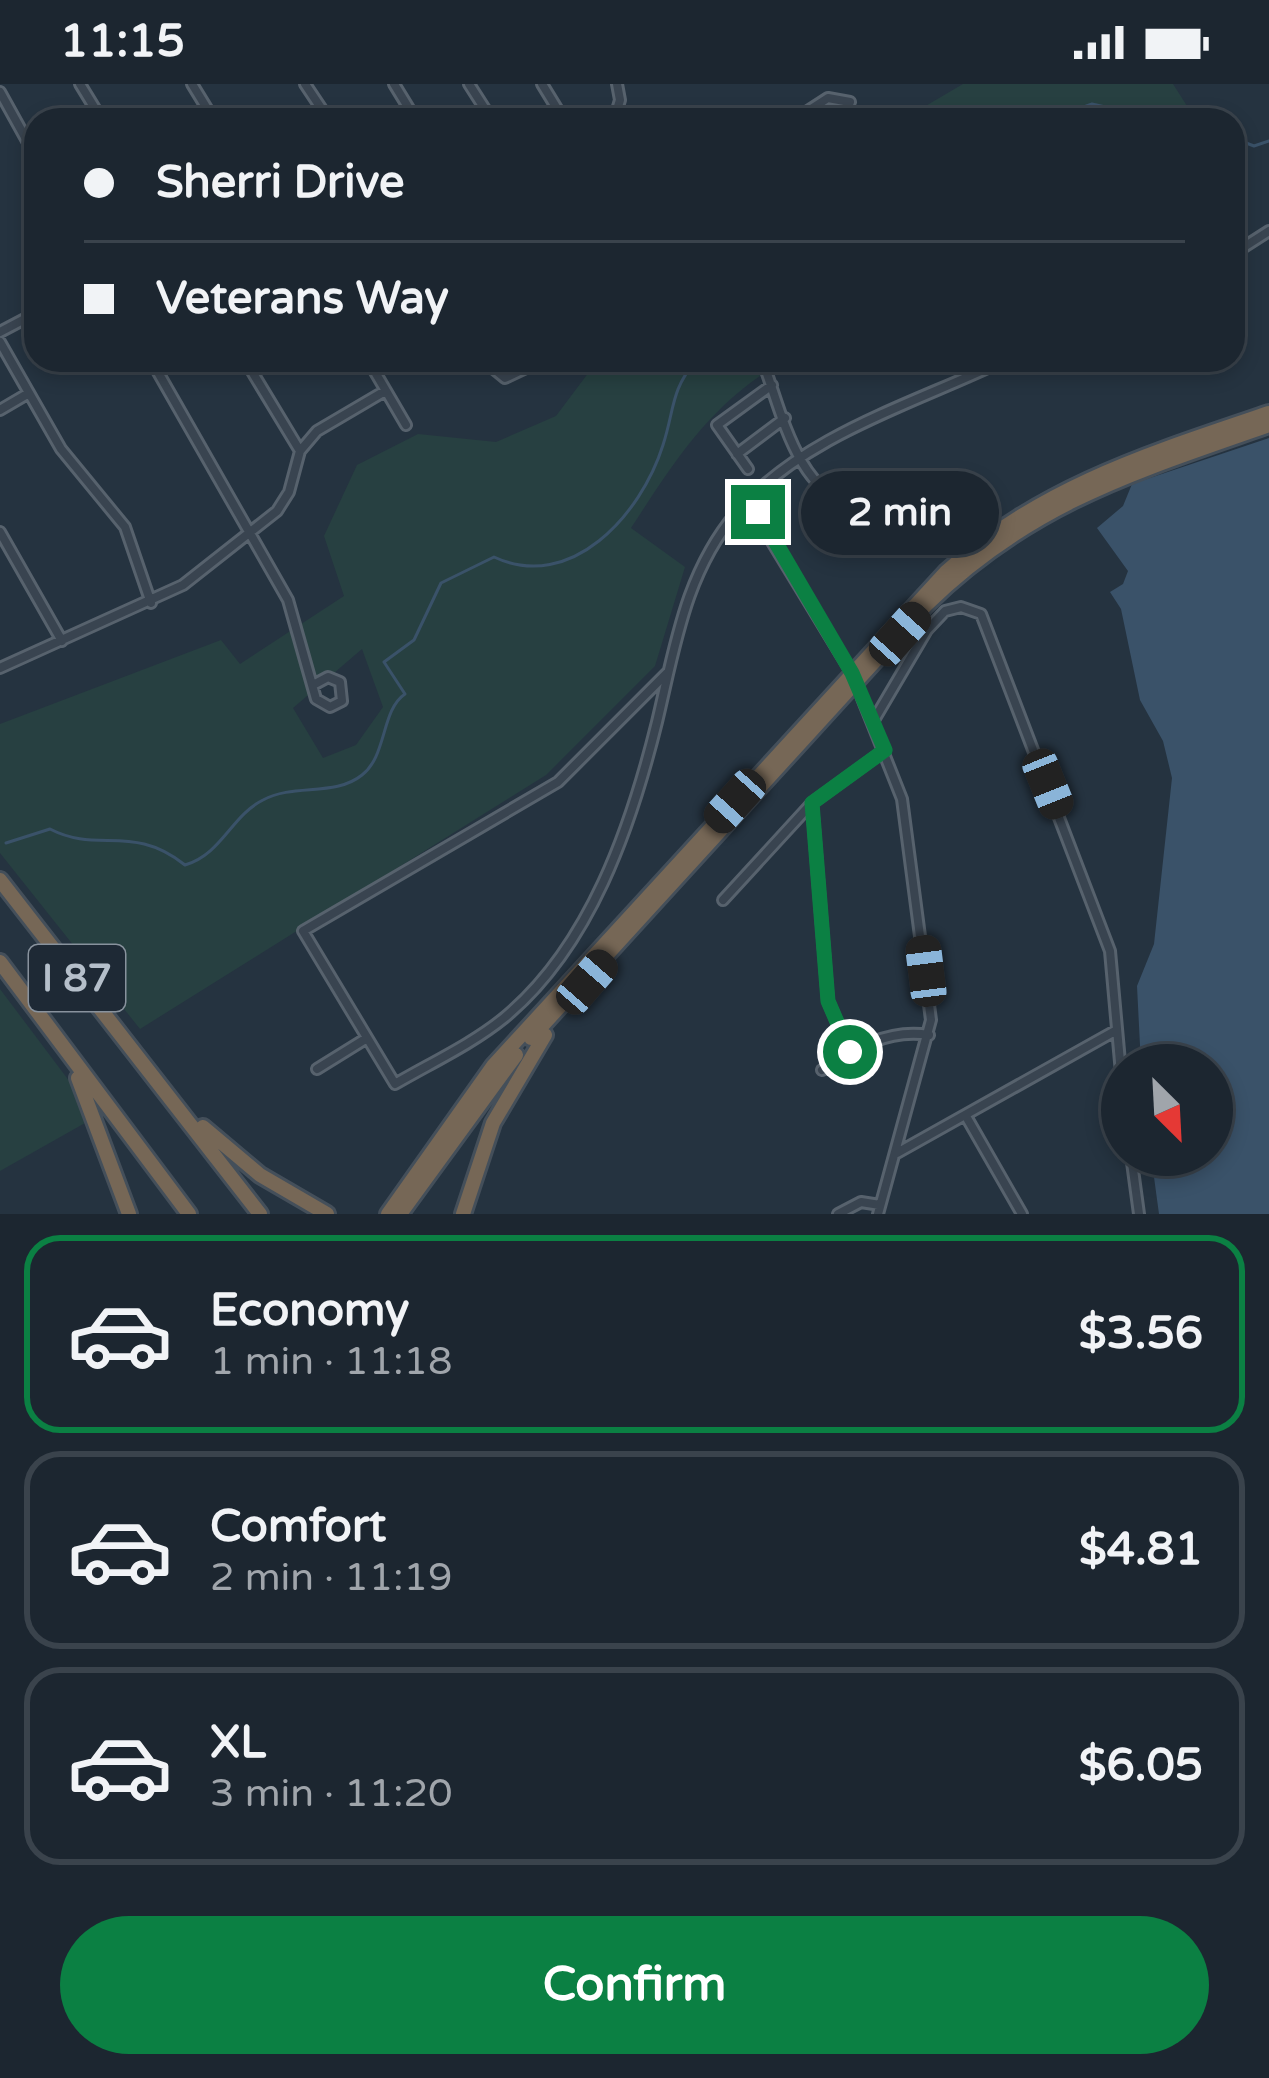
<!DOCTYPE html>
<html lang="en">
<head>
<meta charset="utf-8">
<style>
  :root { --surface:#1c2630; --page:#252e38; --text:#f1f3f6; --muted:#a0a5ab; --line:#3a434c; --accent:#0b8043 }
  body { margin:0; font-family:"Varela Round",sans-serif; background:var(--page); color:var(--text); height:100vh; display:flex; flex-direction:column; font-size:45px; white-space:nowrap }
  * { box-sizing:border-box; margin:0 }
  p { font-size:39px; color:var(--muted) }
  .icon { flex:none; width:66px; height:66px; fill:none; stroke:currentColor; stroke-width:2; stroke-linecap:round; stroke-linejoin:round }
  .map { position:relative; height:1130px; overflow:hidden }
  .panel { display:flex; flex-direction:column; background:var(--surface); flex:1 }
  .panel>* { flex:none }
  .guide { position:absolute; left:24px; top:24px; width:1221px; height:264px; border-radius:36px; box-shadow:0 6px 18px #0003,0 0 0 3px var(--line); display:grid; align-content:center; height:264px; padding:0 60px; background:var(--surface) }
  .needle { width:78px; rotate:156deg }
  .buttons { position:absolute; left:1101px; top:960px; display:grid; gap:24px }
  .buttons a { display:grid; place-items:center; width:132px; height:132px; border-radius:50%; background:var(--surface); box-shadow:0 6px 18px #0003,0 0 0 3px var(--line); font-size:60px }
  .end { position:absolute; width:54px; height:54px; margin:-27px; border:15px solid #0b8043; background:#fff; box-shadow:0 0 0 6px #fff }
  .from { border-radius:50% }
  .bubble { position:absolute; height:84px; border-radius:42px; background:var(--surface); box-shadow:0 6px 18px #0003,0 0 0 3px var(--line); font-size:39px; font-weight:700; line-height:84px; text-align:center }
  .car { position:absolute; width:36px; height:72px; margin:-36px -18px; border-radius:15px; box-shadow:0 0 9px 3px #0007; background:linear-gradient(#222 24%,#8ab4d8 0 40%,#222 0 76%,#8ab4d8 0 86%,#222 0) }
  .guide b { display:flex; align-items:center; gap:42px; height:114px; font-size:45px }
  .guide b+b { border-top:3px solid var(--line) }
  .guide i { width:30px; height:30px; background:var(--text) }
  ul { padding:21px 0 0; list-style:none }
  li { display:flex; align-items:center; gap:36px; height:198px; margin:0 24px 18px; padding:0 36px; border:6px solid var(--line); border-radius:36px }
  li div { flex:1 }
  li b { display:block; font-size:45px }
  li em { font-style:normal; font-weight:700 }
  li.active { border-color:var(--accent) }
  li>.icon { width:108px; height:108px; stroke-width:1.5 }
  .primary-button { display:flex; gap:24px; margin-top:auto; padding:24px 60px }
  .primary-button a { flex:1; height:138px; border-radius:72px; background:var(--accent); color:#fff; font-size:48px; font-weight:700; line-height:138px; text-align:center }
  .status { display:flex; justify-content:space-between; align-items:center; height:84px; padding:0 60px; background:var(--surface); direction:ltr }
  .status svg { height:33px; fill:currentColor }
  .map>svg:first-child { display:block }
  .green { fill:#274041; fill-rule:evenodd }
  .water { fill:#3a5269 }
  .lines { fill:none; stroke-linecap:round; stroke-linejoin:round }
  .stream { stroke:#3a5269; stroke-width:3 }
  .minor-casing { stroke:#57626d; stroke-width:14 }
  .highway-casing { stroke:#444f5a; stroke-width:20 }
  .minor { stroke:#394450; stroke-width:8 }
  .highway { stroke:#766756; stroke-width:14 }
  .route { stroke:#0b8043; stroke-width:15 }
  .labels { text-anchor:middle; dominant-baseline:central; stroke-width:12; stroke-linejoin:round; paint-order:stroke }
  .shield { fill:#1e2935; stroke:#88929d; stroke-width:3 }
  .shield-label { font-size:39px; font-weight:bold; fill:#b5bfca }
</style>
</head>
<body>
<div class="status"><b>11:15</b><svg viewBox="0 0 49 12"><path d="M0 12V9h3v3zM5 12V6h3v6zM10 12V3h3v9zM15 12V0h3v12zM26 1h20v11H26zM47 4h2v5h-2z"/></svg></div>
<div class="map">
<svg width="1269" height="1130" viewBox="0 0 1269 1130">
  <rect width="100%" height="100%" fill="#253340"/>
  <!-- green -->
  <path class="green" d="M963 0H1173L1196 36H865L872 27 912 30Z
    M598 276H752L760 292C702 332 669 386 631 444L685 483 655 582 546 691 140 945 0 769V640L221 556 240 580 344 512 324 452 357 381 418 350 496 358 556 332ZM362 565 383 623 356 661 323 674 293 624Z
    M0 905 73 1002 85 1039 0 1087Z"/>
  <!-- water -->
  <path class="water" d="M1269 354V1130H1159L1151 1071H1212V981H1141L1137 902 1154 860 1172 694 1163 657 1140 616 1121 525 1110 508 1123 500 1128 487 1097 444 1123 422 1132 400Z"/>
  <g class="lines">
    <!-- stream -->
    <path class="stream" d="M1048 36 1092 20 1163 36
      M1233 54 1254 62 1269 57
      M6 759 50 745C98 770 133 739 185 781 222 770 231 732 263 716 294 699 335 713 362 691 387 672 381 626 405 610L384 578 414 556 441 499 494 473C571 509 641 431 663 361 675 324 670 308 696 276"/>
    <!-- minor casing -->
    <g class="minor-casing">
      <path id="minor" d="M80 0 102 36
        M192 0 214 36
        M305 0 329 36
        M394 0 416 36
        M469 0 492 36
        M542 0 564 36
        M0 8 36 73
        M614 36 620 16 617 0
        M794 36 828 14 850 18
        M1233 170 1269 147
        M0 248 36 229
        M0 258 61 365 125 443 151 519
        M151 276 288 516 316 615 330 623 342 617 340 598 328 593 315 600
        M245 276 300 367
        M368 276 406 341
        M483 276 505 294 543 276
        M762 276C781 324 796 409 855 421 891 428 921 427 955 443
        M0 326 29 309
        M737 370 785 334
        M748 385 717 341 772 301
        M747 417 852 589 902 715 931 936 878 1130
        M0 448 62 557
        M0 584 183 501 277 427 289 408 300 367 317 347 385 307
        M667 589 558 698 303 847 395 1000C431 979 472 960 504 934 590 863 631 743 657 638 675 563 685 489 737 428 803 351 916 319 1005 276
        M874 636 927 546 945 527 961 523 981 530 1110 867 1122 1000
        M812 719 828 917 850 968
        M723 816 812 719 885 666
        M317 985 367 954
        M822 986C855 965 888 944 929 951
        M967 1034 1022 1130
        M897 1069 1115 947
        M1131 1071 1139 1130
        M838 1130 861 1118 880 1121"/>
    </g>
    <!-- highway casing -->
    <g class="highway-casing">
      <path id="highway" d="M0 796 260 1130
        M0 878 189 1130
        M531 954 926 521C1030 419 1135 388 1269 341
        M78 994 129 1130
        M203 1043 260 1091 327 1130
        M388 1130 493 982 946 488C1040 403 1151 369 1269 329
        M400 1130 516 971
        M463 1130 493 1039 545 951"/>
    </g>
    <!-- minor -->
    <use href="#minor" class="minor"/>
    <!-- highway -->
    <use href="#highway" class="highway"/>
  </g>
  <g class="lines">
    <!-- route -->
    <path class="route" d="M758 428 852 589 885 666 812 719 828 917 850 968"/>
  </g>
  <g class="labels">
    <!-- shield labels -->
    <rect class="shield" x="29" y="861" width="96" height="66" rx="9"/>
    <g class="shield-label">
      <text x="77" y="894">I 87</text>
    </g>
  </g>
</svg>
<div class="buttons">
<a><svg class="needle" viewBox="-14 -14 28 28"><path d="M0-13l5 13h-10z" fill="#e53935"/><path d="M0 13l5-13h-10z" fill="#a0a5ab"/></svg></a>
</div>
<i class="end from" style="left:850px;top:968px"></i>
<i class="end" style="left:758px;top:428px"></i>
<div class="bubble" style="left:801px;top:387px;width:198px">2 min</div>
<i class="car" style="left:900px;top:550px;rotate:42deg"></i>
<i class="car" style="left:1048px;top:700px;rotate:158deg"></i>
<i class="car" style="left:735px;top:717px;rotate:222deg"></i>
<i class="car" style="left:926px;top:887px;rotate:353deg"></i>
<i class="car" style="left:587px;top:898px;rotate:41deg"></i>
<div class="guide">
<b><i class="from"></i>Sherri Drive</b>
<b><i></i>Veterans Way</b>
</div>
</div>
<section class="panel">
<ul>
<li class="active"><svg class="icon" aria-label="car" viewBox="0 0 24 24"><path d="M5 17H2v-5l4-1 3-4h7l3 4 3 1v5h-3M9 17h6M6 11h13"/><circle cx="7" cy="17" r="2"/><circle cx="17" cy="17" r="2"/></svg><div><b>Economy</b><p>1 min · 11:18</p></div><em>$3.56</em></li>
<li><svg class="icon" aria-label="car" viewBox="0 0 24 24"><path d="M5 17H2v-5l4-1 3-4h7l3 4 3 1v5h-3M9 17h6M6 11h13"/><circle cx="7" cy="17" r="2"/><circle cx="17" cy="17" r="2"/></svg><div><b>Comfort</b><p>2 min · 11:19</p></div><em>$4.81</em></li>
<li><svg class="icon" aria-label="car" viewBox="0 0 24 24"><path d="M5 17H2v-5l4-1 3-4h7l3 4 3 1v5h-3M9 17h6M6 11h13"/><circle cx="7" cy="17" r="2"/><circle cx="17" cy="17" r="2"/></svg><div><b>XL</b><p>3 min · 11:20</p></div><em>$6.05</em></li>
</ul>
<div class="primary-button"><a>Confirm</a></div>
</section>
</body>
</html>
